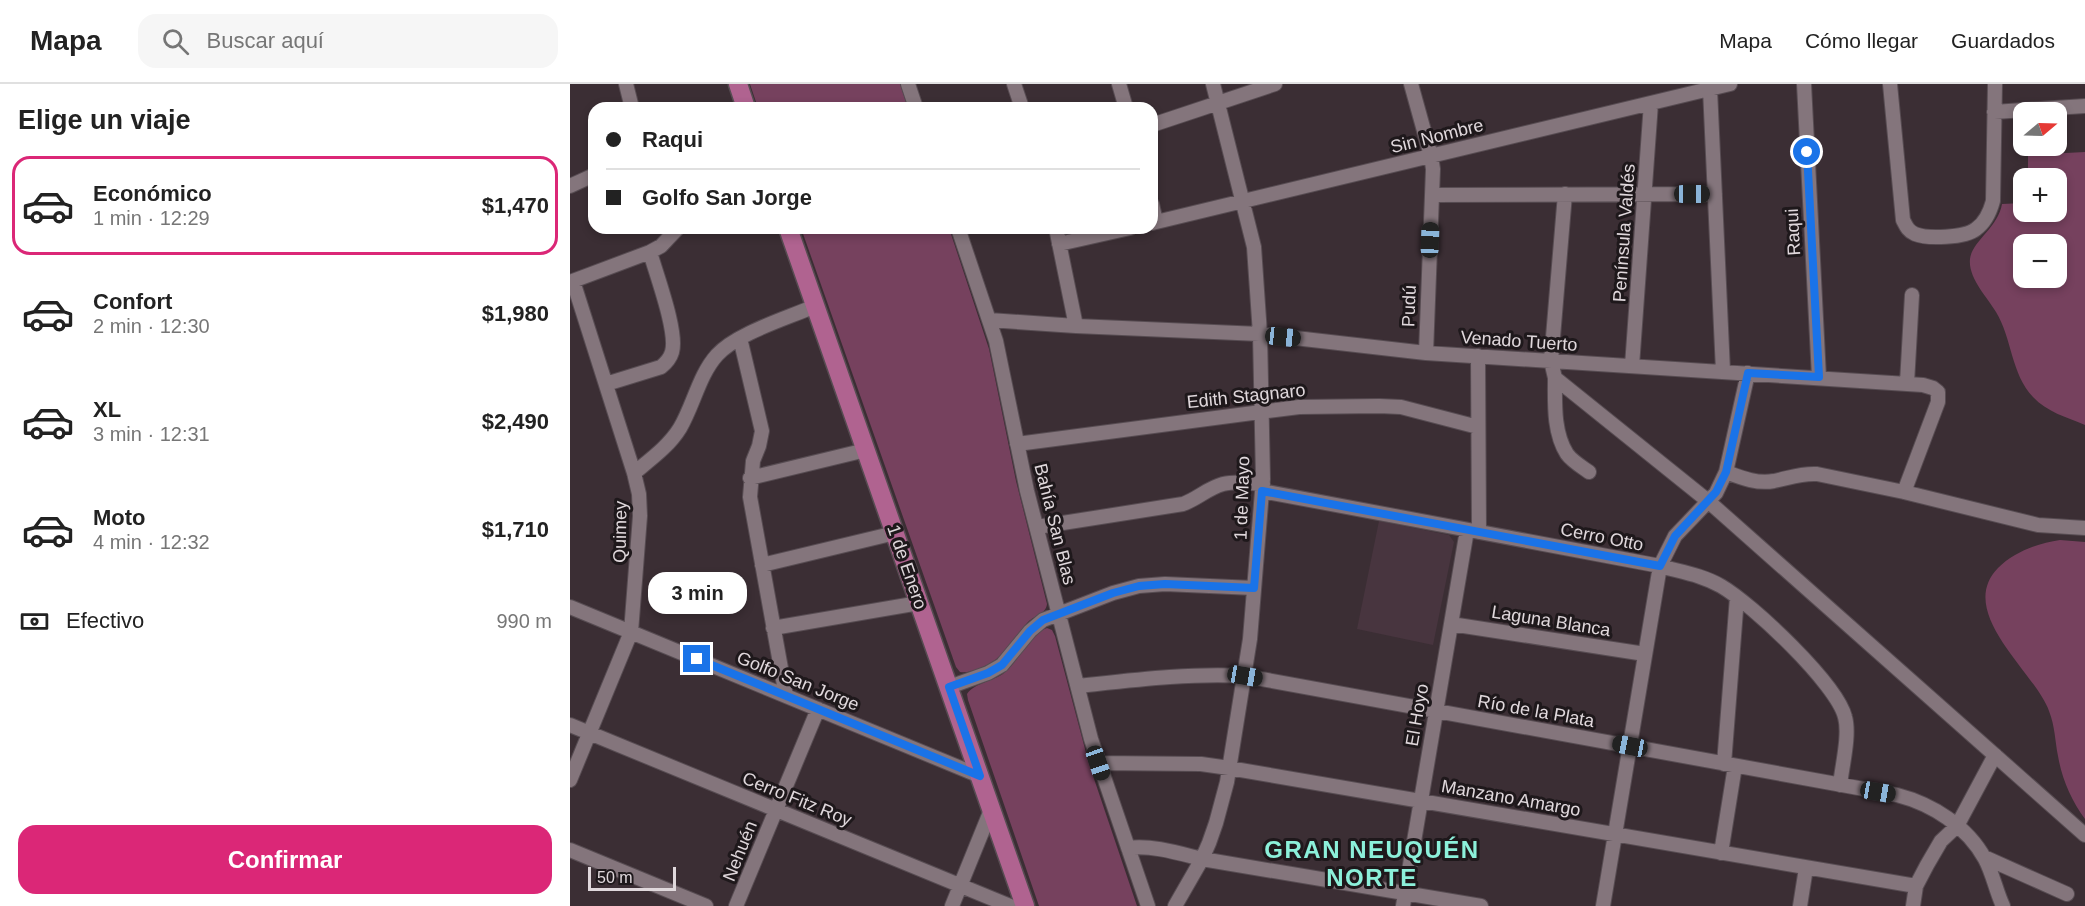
<!DOCTYPE html>
<html lang="es">
<head>
<meta charset="utf-8">
<style>
  :root { --surface:#fff; --page:#f6f6f6; --text:#222; --muted:#767676; --line:#e0e0e0; --accent:#db2777 }
  body { margin:0; font-family:Helvetica,sans-serif; background:var(--page); color:var(--text); height:100vh; display:flex; flex-direction:column; font-size:22px; white-space:nowrap }
  * { box-sizing:border-box; margin:0 }
  p { font-size:20px; color:var(--muted) }
  .icon { flex:none; width:33px; height:33px; fill:none; stroke:currentColor; stroke-width:2; stroke-linecap:round; stroke-linejoin:round }
  .map { position:relative; flex:1; overflow:hidden }
  .side { display:flex; flex-direction:column; background:var(--surface); width:570px }
  .side>* { flex:none }
  .hud { position:absolute; left:18px; top:18px; width:570px; height:132px; border-radius:18px; box-shadow:0 3px 9px #0003; display:grid; align-content:center; height:132px; padding:0 18px; background:var(--surface) }
  .needle { width:39px; rotate:71deg }
  .controls { position:absolute; left:1443px; top:18px; display:grid; gap:12px }
  .controls a { display:grid; place-items:center; width:54px; height:54px; border-radius:12px; background:var(--surface); box-shadow:0 3px 9px #0003; font-size:30px }
  .scale { position:absolute; left:18px; bottom:15px; width:88px; box-sizing:border-box; padding-left:6px; border:3px solid #e0d8dc; border-top:0; font-size:16px; line-height:21px; white-space:nowrap; color:#e0d8dc; -webkit-text-stroke:4px #1e181b; paint-order:stroke }
  .end { position:absolute; width:27px; height:27px; margin:-14px; border:8px solid #1a73e8; background:#fff; box-shadow:0 0 0 3px #fff }
  .from { border-radius:50% }
  .bubble { position:absolute; height:42px; border-radius:18px; background:var(--surface); box-shadow:0 3px 9px #0003; font-size:20px; font-weight:700; line-height:42px; text-align:center }
  .car { position:absolute; width:18px; height:36px; margin:-18px -9px; border-radius:8px; box-shadow:0 0 4px 2px #0007; background:linear-gradient(#222 24%,#8ab4d8 0 40%,#222 0 76%,#8ab4d8 0 86%,#222 0) }
  .hud b { display:flex; align-items:center; gap:21px; height:57px; font-size:22px }
  .hud b+b { border-top:2px solid var(--line) }
  .hud i { width:15px; height:15px; background:var(--text) }
  ul { padding:0; list-style:none }
  li { display:flex; align-items:center; gap:18px; height:99px; margin:0 12px 9px; padding:0 6px; border:3px solid transparent; border-radius:18px }
  li div { flex:1 }
  li b { display:block; font-size:22px }
  li em { font-style:normal; font-weight:700 }
  li.active { border-color:var(--accent) }
  li>.icon { width:54px; height:54px; stroke-width:1.5 }
  h2 { padding:0 18px; font-size:27px; line-height:72px }
  .pay { display:flex; align-items:center; gap:15px; height:66px; padding:0 18px; font-size:22px }
  .pay p { margin-inline-start:auto }
  .action { display:flex; gap:12px; margin-top:auto; padding:12px 18px }
  .action a { flex:1; height:69px; border-radius:18px; background:var(--accent); color:#fff; font-size:24px; font-weight:700; line-height:69px; text-align:center }
  header { display:flex; align-items:center; gap:36px; box-sizing:border-box; height:84px; padding:0 30px; background:var(--surface); border-bottom:2px solid var(--line) }
  header strong { font-size:28px }
  nav { display:flex; gap:33px; margin-inline-start:auto; font-size:21px }
  .search { width:420px; height:54px; background:var(--page); display:flex; align-items:center; gap:15px; box-sizing:border-box; padding:0 21px; border-radius:18px; color:var(--muted); font-size:22px }
  main { display:flex; flex:1; min-height:0 }
  .map>svg:first-child { display:block }
  .built { fill:#48353f }
  .green { fill:#76415e; fill-rule:evenodd }
  .lines { fill:none; stroke-linecap:round; stroke-linejoin:round }
  .minor-casing { stroke:#574c52; stroke-width:16 }
  .major-casing { stroke:#574c52; stroke-width:21 }
  .minor { stroke:#84757c; stroke-width:14 }
  .major { stroke:#b06390; stroke-width:18 }
  .route { stroke:#1a73e8; stroke-width:8 }
  .labels { text-anchor:middle; dominant-baseline:central; stroke-width:6; stroke-linejoin:round; paint-order:stroke }
  .street-label { font-size:18px; fill:#e0d8dc; stroke:#1e181b }
  .district-label { font-size:24px; font-weight:bold; letter-spacing:1.5px; fill:#8cf0da; stroke:#1e181b }
</style>
</head>
<body>
<header>
<strong>Mapa</strong>
<div class="search"><svg class="icon" aria-label="search" viewBox="0 0 24 24"><circle cx="10" cy="10" r="6"/><path d="M15 15l6 6"/></svg>Buscar aquí</div>
<nav><a>Mapa</a><a>Cómo llegar</a><a>Guardados</a></nav>
</header>
<main>
<section class="side">
<h2>Elige un viaje</h2>
<ul>
<li class="active"><svg class="icon" aria-label="car" viewBox="0 0 24 24"><path d="M5 17H2v-5l4-1 3-4h7l3 4 3 1v5h-3M9 17h6M6 11h13"/><circle cx="7" cy="17" r="2"/><circle cx="17" cy="17" r="2"/></svg><div><b>Económico</b><p>1 min · 12:29</p></div><em>$1,470</em></li>
<li><svg class="icon" aria-label="car" viewBox="0 0 24 24"><path d="M5 17H2v-5l4-1 3-4h7l3 4 3 1v5h-3M9 17h6M6 11h13"/><circle cx="7" cy="17" r="2"/><circle cx="17" cy="17" r="2"/></svg><div><b>Confort</b><p>2 min · 12:30</p></div><em>$1,980</em></li>
<li><svg class="icon" aria-label="car" viewBox="0 0 24 24"><path d="M5 17H2v-5l4-1 3-4h7l3 4 3 1v5h-3M9 17h6M6 11h13"/><circle cx="7" cy="17" r="2"/><circle cx="17" cy="17" r="2"/></svg><div><b>XL</b><p>3 min · 12:31</p></div><em>$2,490</em></li>
<li><svg class="icon" aria-label="car" viewBox="0 0 24 24"><path d="M5 17H2v-5l4-1 3-4h7l3 4 3 1v5h-3M9 17h6M6 11h13"/><circle cx="7" cy="17" r="2"/><circle cx="17" cy="17" r="2"/></svg><div><b>Moto</b><p>4 min · 12:32</p></div><em>$1,710</em></li>
</ul>
<div class="pay"><svg class="icon" aria-label="cash" viewBox="0 0 24 24"><path d="M3 7h18v10H3z"/><circle cx="12" cy="12" r="2"/></svg>Efectivo<p>990 m</p></div>
<div class="action"><a>Confirmar</a></div>
</section>
<div class="map">
<svg width="1515" height="822" viewBox="0 0 1515 822">
  <rect width="100%" height="100%" fill="#3b2e34"/>
  <!-- built -->
  <path class="built" d="M809 437 879 451 884 458 863 561 787 545Z"/>
  <!-- green -->
  <path class="green" d="M180 0H330L338 24H188Z
    M1515 68V341C1496 333 1477 328 1463 313 1441 290 1442 254 1426 228 1417 213 1398 194 1400 175 1402 157 1428 144 1432 120L1453 119 1454 128H1486V94H1458V71ZM1454 160H1486V194H1454Z
    M231 144H379L419 265 446 397 477 520C476 530 465 531 458 538 440 558 435 575 408 585 402 587 397 589 390 588L386 583Z
    M1490 456 1515 458V735C1501 716 1492 695 1488 672 1485 657 1485 642 1479 627 1465 588 1385 528 1428 484 1444 468 1468 459 1490 456Z
    M477 544 482 546 485 552 519 680 567 822H469L398 616 397 610C404 599 424 597 434 589 450 576 458 550 477 544Z"/>
  <g class="lines">
    <!-- minor casing -->
    <g class="minor-casing">
      <path id="minor" d="M56 0 62 24
        M338 0 346 24
        M444 0 452 24
        M549 0 556 24
        M841 0 861 72 863 85 856 269
        M1234 0 1249 293
        M1320 0 1333 136C1336 142 1338 147 1345 150 1357 155 1395 154 1406 145 1416 138 1420 128 1423 117L1425 0
        M1140 5 1153 287
        M1424 28 1515 22
        M582 41 705 0
        M0 102 24 91
        M995 110 981 277 985 294 1138 417 1515 751
        M862 111 1145 110
        M582 120 586 138
        M582 139 1160 0
        M388 144 426 257 457 407 521 655 578 822
        M486 144 506 242
        M489 160 560 144
        M0 198 80 168 91 162 108 144
        M419 236 506 242 690 250 856 269 1353 301 1363 304 1368 308V318L1334 408
        M170 254 192 347 189 362 183 377 180 413 216 612
        M908 272 909 448
        M1062 282 1081 19
        M985 294C985 318 983 348 997 370 1002 377 1012 383 1019 388
        M1337 299 1342 211
        M36 300 91 283C96 279 100 275 102 268 108 248 86 190 80 168
        M447 360 729 323 809 322 831 323 908 343
        M1156 388C1172 394 1187 400 1204 397 1219 394 1231 389 1247 390L1334 408 1468 441 1515 444
        M64 389C81 375 99 362 110 344 124 320 129 291 147 271 167 249 218 234 245 222
        M180 394 296 366
        M692 407 1090 482C1111 488 1132 491 1151 502 1182 520 1267 600 1275 633 1280 651 1272 682 1270 701
        M467 443 613 420C627 415 638 404 653 400 666 397 679 399 693 400
        M192 481 325 449
        M0 523 410 692
        M881 540 1075 570
        M203 544 349 519
        M508 602C564 596 619 589 675 592L1327 711C1362 720 1397 742 1415 775 1423 790 1426 807 1433 822
        M379 603 418 589 432 581 460 547 473 536 543 509 569 502 595 500 684 504
        M0 641 440 822
        M528 679 631 680 659 684 1346 802
        M1154 680 1167 513
        M0 696 61 548 70 432 69 410 64 389 3 197
        M558 764C583 761 608 769 632 775L911 822
        M0 766 136 822
        M1151 769 1165 682
        M1414 773 1497 810
        M166 822 248 625
        M382 822 421 726
        M605 822 632 775 639 759 646 739 657 698 680 555 693 395 690 250 684 163 643 0
        M833 822 897 446
        M1033 822 1090 482 1105 452 1146 409 1156 388 1178 289
        M1230 822 1236 784
        M1343 822 1346 802 1357 781 1371 757 1387 742 1425 671"/>
    </g>
    <!-- major casing -->
    <g class="major-casing">
      <path id="major" d="M168 0 176 24
        M218 144 455 822"/>
    </g>
    <!-- minor -->
    <use href="#minor" class="minor"/>
    <!-- major -->
    <use href="#major" class="major"/>
  </g>
  <g class="lines">
    <!-- route -->
    <path class="route" d="M127 575 410 692 379 603 418 589 432 581 460 547 473 536 543 509 569 502 595 500 684 504 692 407 1090 482 1105 452 1146 408 1156 388 1178 289 1249 293 1237 68"/>
  </g>
  <g class="labels">
    <!-- street labels -->
    <g class="street-label">
      <text transform="translate(867 52) rotate(-14)">Sin Nombre</text>
      <text transform="translate(1223 148) rotate(-93)">Raqui</text>
      <text transform="translate(1054 149) rotate(-86)">Península Valdés</text>
      <text transform="translate(839 222) rotate(-88)">Pudú</text>
      <text transform="translate(949 257) rotate(4)">Venado Tuerto</text>
      <text transform="translate(676 312) rotate(-6)">Edith Stagnaro</text>
      <text transform="translate(672 414) rotate(-88)">1 de Mayo</text>
      <text transform="translate(485 440) rotate(76)">Bahía San Blas</text>
      <text transform="translate(50 448) rotate(-89)">Quimey</text>
      <text transform="translate(1032 453) rotate(11)">Cerro Otto</text>
      <text transform="translate(337 483) rotate(71)">1 de Enero</text>
      <text transform="translate(981 537) rotate(9)">Laguna Blanca</text>
      <text transform="translate(228 597) rotate(22)">Golfo San Jorge</text>
      <text transform="translate(966 627) rotate(10)">Río de la Plata</text>
      <text transform="translate(847 631) rotate(-80)">El Hoyo</text>
      <text transform="translate(941 714) rotate(10)">Manzano Amargo</text>
      <text transform="translate(227 715) rotate(22)">Cerro Fitz Roy</text>
      <text transform="translate(170 767) rotate(-68)">Nehuén</text>
    </g>
    <!-- district labels -->
    <g class="district-label">
      <text x="802" y="765">GRAN NEUQUÉN<tspan x="802" dy="28">NORTE</tspan></text>
    </g>
  </g>
</svg>
<div class="controls">
<a><svg class="needle" viewBox="-14 -14 28 28"><path d="M0-13l5 13h-10z" fill="#e53935"/><path d="M0 13l5-13h-10z" fill="#767676"/></svg></a>
<a>+</a>
<a>−</a>
</div>
<div class="scale">50 m</div>
<i class="end from" style="left:1237px;top:68px"></i>
<i class="end" style="left:127px;top:575px"></i>
<div class="bubble" style="left:78px;top:488px;width:99px">3 min</div>
<i class="car" style="left:1122px;top:110px;rotate:90deg"></i>
<i class="car" style="left:860px;top:156px;rotate:2deg"></i>
<i class="car" style="left:713px;top:253px;rotate:96deg"></i>
<i class="car" style="left:675px;top:592px;rotate:100deg"></i>
<i class="car" style="left:1060px;top:662px;rotate:281deg"></i>
<i class="car" style="left:528px;top:679px;rotate:161deg"></i>
<i class="car" style="left:1308px;top:708px;rotate:100deg"></i>
<div class="hud">
<b><i class="from"></i>Raqui</b>
<b><i></i>Golfo San Jorge</b>
</div>
</div>
</main>
</body>
</html>
